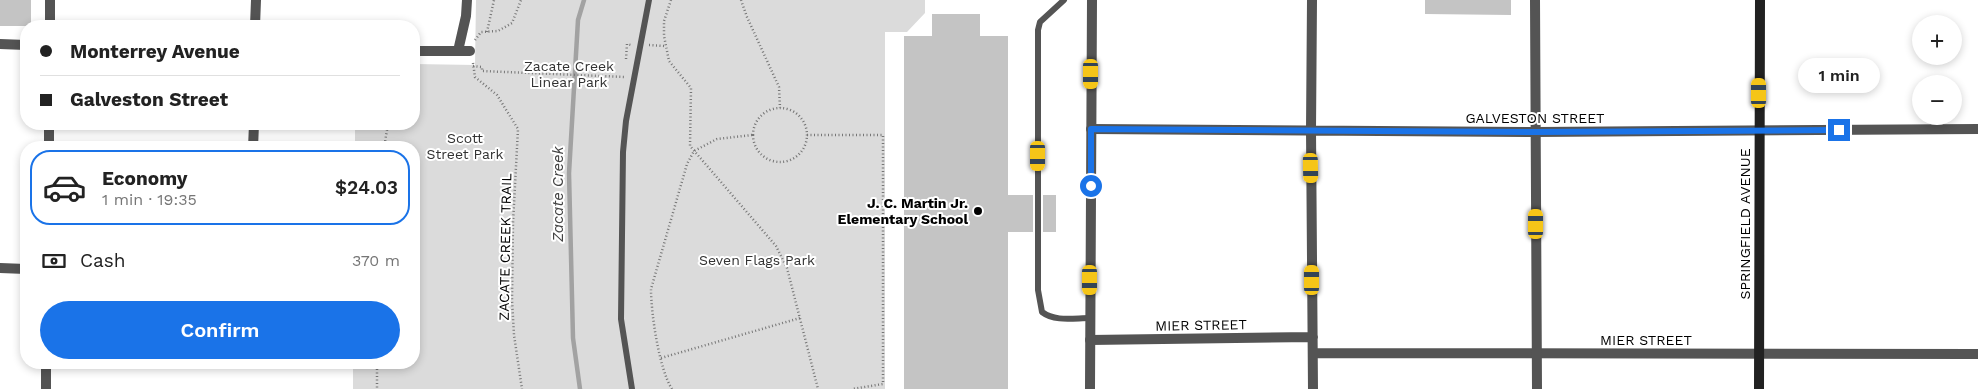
<!DOCTYPE html>
<html lang="en">
<head>
<meta charset="utf-8">
<style>
  :root { --surface:#fff; --page:#f6f6f6; --text:#222; --muted:#767676; --line:#e0e0e0; --accent:#1a73e8 }
  body { margin:0; font-family:"Work Sans",sans-serif; background:var(--page); color:var(--text); height:100vh; display:flex; flex-direction:column; font-size:19px; white-space:nowrap }
  * { box-sizing:border-box; margin:0 }
  p { font-size:16px; color:var(--muted) }
  .icon { flex:none; width:28px; height:28px; fill:none; stroke:currentColor; stroke-width:2; stroke-linecap:round; stroke-linejoin:round }
  .map { position:relative; flex:1; overflow:hidden }
  .side { position:absolute; left:20px; top:141px; width:400px; height:228px; display:flex; flex-direction:column; background:var(--surface); border-radius:20px; box-shadow:0 2px 8px #0003 }
  .side>* { flex:none }
  .top-card { position:absolute; left:20px; top:20px; width:400px; height:110px; border-radius:20px; box-shadow:0 2px 8px #0003; display:grid; align-content:center; height:110px; padding:0 20px; background:var(--surface) }
  .buttons { position:absolute; left:1912px; top:15px; display:grid; gap:10px }
  .buttons a { display:grid; place-items:center; width:50px; height:50px; border-radius:50%; background:var(--surface); box-shadow:0 2px 8px #0003; font-size:25px }
  .end { position:absolute; width:22px; height:22px; margin:-11px; border:6px solid #1a73e8; background:#fff; box-shadow:0 0 0 2px #fff }
  .from { border-radius:50% }
  .bubble { position:absolute; height:35px; border-radius:18px; background:var(--surface); box-shadow:0 2px 8px #0003; font-size:16px; font-weight:600; line-height:35px; text-align:center }
  .car { position:absolute; width:15px; height:30px; margin:-15px -8px; border-radius:6px; box-shadow:0 0 4px 1px #0007; background:linear-gradient(#f5c518 24%,#345 0 40%,#f5c518 0 76%,#345 0 86%,#f5c518 0) }
  .top-card b { display:flex; align-items:center; gap:18px; height:48px; font-size:19px }
  .top-card b+b { border-top:1px solid var(--line) }
  .top-card i { width:12px; height:12px; background:var(--text) }
  ul { padding:9px 0 0; list-style:none }
  li { display:flex; align-items:center; gap:15px; height:75px; margin:0 10px 8px; padding:0 10px; border:2px solid var(--line); border-radius:20px }
  li div { flex:1 }
  li b { display:block; font-size:19px }
  li em { font-style:normal; font-weight:600 }
  li.selected { border-color:var(--accent) }
  li>.icon { width:45px; height:45px; stroke-width:1.5 }
  .pay { display:flex; align-items:center; gap:12px; height:55px; padding:0 20px; font-size:19px }
  .pay p { margin-inline-start:auto }
  .primary-button { display:flex; gap:10px; margin-top:auto; padding:10px 20px }
  .primary-button a { flex:1; height:58px; border-radius:30px; background:var(--accent); color:#fff; font-size:20px; font-weight:600; line-height:58px; text-align:center }
  .map>svg:first-child { display:block }
  .green { fill:#dbdbdb }
  .lines { fill:none; stroke-linecap:round; stroke-linejoin:round }
  .stream { stroke:#a2a2a2; stroke-width:4.5 }
  .building { fill:#c4c4c4 }
  .path { stroke:#767676; stroke-width:2.5; stroke-dasharray:1 2.5; stroke-linecap:butt }
  .service { stroke:#545454; stroke-width:6 }
  .minor { stroke:#545454; stroke-width:10 }
  .tertiary { stroke:#545454; stroke-width:10 }
  .secondary { stroke:#212121; stroke-width:10 }
  .route { stroke:#1a73e8; stroke-width:6 }
  .poi-dot { fill:#000; stroke:#fff; stroke-width:2 }
  .labels { text-anchor:middle; dominant-baseline:central; stroke-width:4; stroke-linejoin:round; paint-order:stroke }
  .park-label { font-size:14px; fill:#323232; stroke:#fff }
  .street-label { font-size:14px; fill:#000; stroke:#fff }
  .poi-label { font-size:14px; font-weight:bold; fill:#000; stroke:#fff; text-anchor:end }
  .water-label { font-size:15px; font-style:italic; fill:#434343; stroke:#fff }
</style>
</head>
<body>
<div class="map">
<svg width="1978" height="389" viewBox="0 0 1978 389">
  <rect width="100%" height="100%" fill="#fff"/>
  <!-- green -->
  <path class="green" d="M476 0H925V13L907 32H885V389H353V363L414 362V148L355 147V124H414V64L475 65Z"/>
  <g class="lines">
    <!-- stream -->
    <path class="stream" d="M580 389 573 338 569 173 578 20 584 0"/>
  </g>
  <!-- building -->
  <path class="building" d="M0 0H31V26H0Z
    M1425 0H1511V15L1425 14Z
    M932 14H980V36H1008V195H1033V232H1008V389H904V36H932Z
    M1043 195H1056V232H1043Z"/>
  <g class="lines">
    <!-- path -->
    <path class="path" d="M671 0 664 21V36L669 61 691 88 690 146 776 246 787 268 818 389
      M741 0 747 17 779 87 780 108
      M487 32 494 0
      M475 40 481 32 498 31 512 23 521 0
      M649 45 665 46
      M626 59 627 44 631 45
      M473 63 475 77 497 95 518 129 513 223 512 300 514 335 522 389
      M473 66 482 67V71L625 77
      M414 94 416 63
      M753 135a27 27 0 1 1 54 0a27 27 0 1 1-54 0Z
      M807 135H883V384L852 389
      M384 148 388 124
      M661 358 800 318
      M377 362V389
      M672 389C659 369 651 313 651 289L687 164 694 151 717 139 752 135"/>
    <!-- service -->
    <path class="service" d="M1064 0 1040 22 1038 30V290L1042 312C1055 322 1074 318 1090 318
      M632 389 621 319 623 152 626 121 649 0"/>
    <!-- minor -->
    <path class="minor" d="M1312 0 1311 130 1313 389
      M50 26V0
      M255 26 256 0
      M0 44 26 45
      M414 51H470
      M458 51 466 16 467 0
      M1091 129 1536 132 1978 129
      M49 148V124
      M253 148 254 124
      M0 268 26 269
      M1090 340 1313 337
      M1313 353 1978 354
      M46 389V362"/>
    <!-- tertiary -->
    <path class="tertiary" d="M1535 0 1537 389
      M1090 389 1092 0"/>
    <!-- secondary -->
    <path class="secondary" d="M1759 389 1760 0"/>
  </g>
  <g class="lines">
    <!-- route -->
    <path class="route" d="M1091 186V129L1536 132 1839 130"/>
  </g>
  <!-- markers -->
  <circle class="poi-dot" cx="978" cy="211" r="5"/>
  <g class="labels">
    <!-- park labels -->
    <g class="park-label">
      <text x="569" y="66">Zacate Creek<tspan x="569" dy="16">Linear Park</tspan></text>
      <text x="465" y="138">Scott<tspan x="465" dy="16">Street Park</tspan></text>
      <text x="757" y="260">Seven Flags Park</text>
    </g>
    <!-- street labels -->
    <g class="street-label">
      <text x="1535" y="118">GALVESTON STREET</text>
      <text transform="translate(1745 224) rotate(-90)">SPRINGFIELD AVENUE</text>
      <text transform="translate(505 247) rotate(-89)">ZACATE CREEK TRAIL</text>
      <text transform="translate(1201 325) rotate(-1)">MIER STREET</text>
      <text x="1646" y="340">MIER STREET</text>
    </g>
    <!-- poi labels -->
    <g class="poi-label">
      <text x="968" y="203">J. C. Martin Jr.<tspan x="968" dy="16">Elementary School</tspan></text>
    </g>
    <!-- water labels -->
    <g class="water-label">
      <text transform="translate(558 194) rotate(-90)">Zacate Creek</text>
    </g>
  </g>
</svg>
<div class="buttons">
<a>+</a>
<a>−</a>
</div>
<i class="end from" style="left:1091px;top:186px"></i>
<i class="end" style="left:1839px;top:130px"></i>
<div class="bubble" style="left:1798px;top:58px;width:82px">1 min</div>
<i class="car" style="left:1091px;top:74px;rotate:180deg"></i>
<i class="car" style="left:1759px;top:93px;rotate:0deg"></i>
<i class="car" style="left:1038px;top:156px;rotate:180deg"></i>
<i class="car" style="left:1311px;top:168px;rotate:179deg"></i>
<i class="car" style="left:1536px;top:224px;rotate:0deg"></i>
<i class="car" style="left:1090px;top:280px;rotate:180deg"></i>
<i class="car" style="left:1312px;top:280px;rotate:0deg"></i>
<div class="top-card">
<b><i class="from"></i>Monterrey Avenue</b>
<b><i></i>Galveston Street</b>
</div>
<section class="side">
<ul>
<li class="selected"><svg class="icon" aria-label="car" viewBox="0 0 24 24"><path d="M5 17H2v-5l4-1 3-4h7l3 4 3 1v5h-3M9 17h6M6 11h13"/><circle cx="7" cy="17" r="2"/><circle cx="17" cy="17" r="2"/></svg><div><b>Economy</b><p>1 min · 19:35</p></div><em>$24.03</em></li>
</ul>
<div class="pay"><svg class="icon" aria-label="cash" viewBox="0 0 24 24"><path d="M3 7h18v10H3z"/><circle cx="12" cy="12" r="2"/></svg>Cash<p>370 m</p></div>
<div class="primary-button"><a>Confirm</a></div>
</section>
</div>
</body>
</html>
